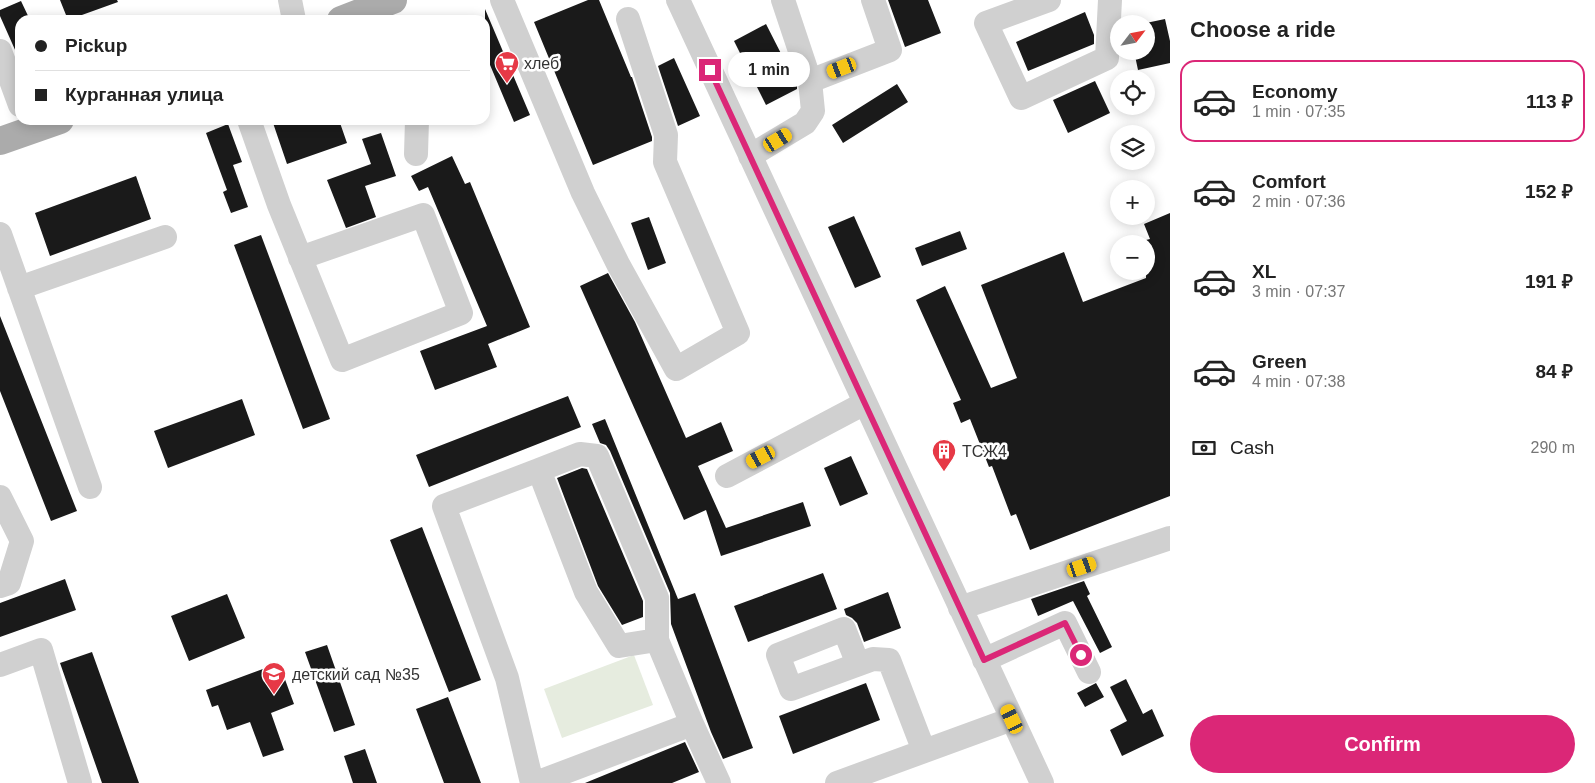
<!DOCTYPE html>
<html lang="en">
<head>
<meta charset="utf-8">
<style>
  :root { --surface:#fff; --page:#f2f2f2; --text:#222; --muted:#767676; --line:#e0e0e0; --accent:#db2777 }
  body { margin:0; font-family:Helvetica,sans-serif; background:var(--page); color:var(--text); height:100vh; display:flex; flex-direction:column; font-size:19px; white-space:nowrap }
  * { box-sizing:border-box; margin:0 }
  p { font-size:16px; color:var(--muted) }
  .icon { flex:none; width:28px; height:28px; fill:none; stroke:currentColor; stroke-width:2; stroke-linecap:round; stroke-linejoin:round }
  .map { position:relative; flex:1; overflow:hidden }
  .sheet { display:flex; flex-direction:column; background:var(--surface); width:425px }
  .sheet>* { flex:none }
  .top-card { position:absolute; left:15px; top:15px; width:475px; height:110px; border-radius:15px; box-shadow:0 2px 12px #0003; display:grid; align-content:center; height:110px; padding:0 20px; background:var(--surface) }
  .needle { width:32px; rotate:58deg }
  .controls { position:absolute; left:1110px; top:15px; display:grid; gap:10px }
  .controls a { display:grid; place-items:center; width:45px; height:45px; border-radius:50%; background:var(--surface); box-shadow:0 2px 12px #0003; font-size:25px }
  .end { position:absolute; width:22px; height:22px; margin:-11px; border:6px solid #db2777; background:#fff; box-shadow:0 0 0 2px #fff }
  .from { border-radius:50% }
  .bubble { position:absolute; height:35px; border-radius:18px; background:var(--surface); box-shadow:0 2px 12px #0003; font-size:16px; font-weight:800; line-height:35px; text-align:center }
  .car { position:absolute; width:15px; height:30px; margin:-15px -8px; border-radius:6px; box-shadow:0 0 4px 1px #0007; background:linear-gradient(#f5c518 24%,#345 0 40%,#f5c518 0 76%,#345 0 86%,#f5c518 0) }
  .top-card b { display:flex; align-items:center; gap:18px; height:48px; font-size:19px }
  .top-card b+b { border-top:1px solid var(--line) }
  .top-card i { width:12px; height:12px; background:var(--text) }
  ul { padding:0; list-style:none }
  li { display:flex; align-items:center; gap:15px; height:82px; margin:0 10px 8px; padding:0 10px; border:2px solid transparent; border-radius:15px }
  li div { flex:1 }
  li b { display:block; font-size:19px }
  li em { font-style:normal; font-weight:800 }
  li.on { border-color:var(--accent) }
  li>.icon { width:45px; height:45px; stroke-width:1.5 }
  h2 { padding:0 20px; font-size:22px; line-height:60px }
  .pay { display:flex; align-items:center; gap:12px; height:55px; padding:0 20px; font-size:19px }
  .pay p { margin-inline-start:auto }
  .button { display:flex; gap:10px; margin-top:auto; padding:10px 20px }
  .button a { flex:1; height:58px; border-radius:30px; background:var(--accent); color:#fff; font-size:20px; font-weight:800; line-height:58px; text-align:center }
  main { display:flex; flex:1; min-height:0 }
  .map>svg:first-child { display:block }
  .green { fill:#e6ecdf }
  .building { fill:#1a1a1a }
  .lines { fill:none; stroke-linecap:round; stroke-linejoin:round }
  .minor { stroke:#d0d0d0; stroke-width:24 }
  .major { stroke:#ababab; stroke-width:28 }
  .route { stroke:#db2777; stroke-width:6 }
  .labels { text-anchor:middle; dominant-baseline:central; stroke-width:5; stroke-linejoin:round; paint-order:stroke }
  .poi-label { font-size:16px; fill:#333; stroke:#fff; text-anchor:start }
</style>
</head>
<body>
<main>
<div class="map">
<svg width="1170" height="783" viewBox="0 0 1170 783">
  <rect width="100%" height="100%" fill="#fff"/>
  <!-- green -->
  <path class="green" d="M634 655 653 705 562 738 544 689Z"/>
  <!-- building -->
  <path class="building" d="M60 0H117L118 2 68 20Z
    M588 0H599L631 77H632L652 137V141L593 165 534 22Z
    M888 0H928L941 33 905 47Z
    M21 1 30 20H20V61L0 16V10Z
    M485 9 530 115 514 122 485 53Z
    M1085 12 1094 35V44L1028 71 1016 42Z
    M1165 19 1170 41V63L1138 70 1134 51H1146V23Z
    M766 24 797 85V89L766 105 734 41Z
    M674 58 700 116 678 126 658 66Z
    M1095 81 1110 113 1068 133 1053 100Z
    M897 84 908 102 843 143 832 125Z
    M272 120H339L347 143 287 164Z
    M228 124 242 162 233 165 248 207 231 213 223 192 227 190 206 133Z
    M381 133 396 176 365 186 376 217 346 228 327 180 371 164 362 139Z
    M452 156 465 184 470 182 530 327 488 344 497 367 435 390 420 351 487 326 428 187 419 191 411 176Z
    M136 176 151 219 50 256 35 213Z
    M1170 213V496L1030 550 1016 514 1011 516 992 466 989 467 970 419 961 423 953 403 961 400 916 300 945 286 991 388 1017 378 981 285 1064 252 1083 302 1146 278V240L1150 239 1144 224Z
    M854 216 881 277 855 288 828 227Z
    M649 217 666 263 648 270 631 223Z
    M960 231 967 249 922 266 915 248Z
    M261 235 330 419 303 429 234 245Z
    M608 273 635 322 686 438 721 422 733 451 698 466 726 528 803 502 811 526 721 556 706 510 684 520 580 286Z
    M0 316 77 511 51 521 0 391Z
    M568 396 581 427 429 487 416 455Z
    M242 399 255 435 168 468 154 431Z
    M605 419 678 599 695 593 753 748 723 759 711 732 671 624 670 593 610 451 606 445 600 443 592 424Z
    M851 456 868 494 840 506 824 468Z
    M582 468 587 469 643 601V617L622 625 598 586 557 478Z
    M422 527 481 680 449 692 390 540Z
    M823 573 837 609 748 642 734 606Z
    M65 579 76 610 0 637V603Z
    M1084 581 1090 594 1087 596 1112 647 1100 653 1073 601 1038 616 1031 599Z
    M888 592 901 628 864 642 857 623 852 618 846 615 844 609Z
    M227 594 245 638 189 661 171 616Z
    M327 645 355 725 334 732 305 652Z
    M92 652 139 783H102L60 663Z
    M279 663 294 704 271 713 284 750 263 757 250 722 227 730 218 705 212 707 206 690Z
    M1126 679 1143 714 1152 709 1164 736 1122 756 1110 730 1127 721 1110 687Z
    M866 683 880 720 793 754 779 716Z
    M1096 683 1104 697 1085 707 1077 693Z
    M448 697 481 783H444L416 709Z
    M685 742 699 772 672 783H585Z
    M365 749 377 783H353L344 756Z"/>
  <g class="lines">
    <!-- minor -->
    <path class="minor" d="M290 0 294 20
      M502 0 583 193 618 264 676 369 738 333 665 162 666 135 628 19
      M678 0 1042 783
      M1049 0 986 23 1021 98 1107 58 1110 0
      M0 51 20 105
      M810 81 890 50 873 0
      M249 120 279 205 342 360 461 313 423 215 300 258
      M416 154 417 120
      M750 156 805 123 813 111 810 81 783 0
      M0 234 90 487
      M19 288 165 237
      M727 476 865 403
      M0 497 22 541 9 583 0 586
      M960 608 1170 538
      M657 640V598L597 456 580 454 539 470 586 592 619 646 657 640 692 724 719 783
      M984 660 1065 623 1089 672
      M858 664 844 629 778 655 791 689 873 659 889 660 924 751
      M0 665 41 650 80 783
      M532 783 507 678 444 506 539 470
      M536 783 692 724
      M837 783 1012 719"/>
    <!-- major -->
    <path class="major" d="M341 20 393 0
      M0 141 60 120"/>
  </g>
  <g class="lines">
    <!-- route -->
    <path class="route" d="M710 70 984 660 1065 623 1081 655"/>
  </g>
  <!-- icons -->
  <defs>
    <g id="supermarket-pin" transform="scale(1.25)"><path d="M0 17L-7.5 6A9.5 9.5 0 1 1 7.5 6Z" fill="#e63946" stroke="#fff"/><path d="M-6-5.5h2.5l.6 2H6L4.5 2H-2.5L-4.4-4H-6ZM-1.5 3.2a1.3 1.3 0 1 0 .1 0ZM3 3.2a1.3 1.3 0 1 0 .1 0Z" fill="#fff"/></g>
    <g id="building-pin" transform="scale(1.25)"><path d="M0 17L-7.5 6A9.5 9.5 0 1 1 7.5 6Z" fill="#e63946" stroke="#fff"/><path d="M-4-6H4V6H1V3H-1V6H-4ZM-2.5-4.3h1.7v1.8h-1.7ZM.8-4.3h1.7v1.8H.8ZM-2.5-1h1.7V.8h-1.7ZM.8-1h1.7V.8H.8Z" fill="#fff"/></g>
    <g id="school-pin" transform="scale(1.25)"><path d="M0 17L-7.5 6A9.5 9.5 0 1 1 7.5 6Z" fill="#e63946" stroke="#fff"/><path d="M0-5L7-2L0 1L-7-2ZM-4 1L0 2.5L4 1V4Q0 6-4 4Z" fill="#fff"/></g>
  </defs>
  <g fill-rule="evenodd">
    <use href="#supermarket-pin" x="507" y="63"/>
    <use href="#building-pin" x="944" y="451"/>
    <use href="#school-pin" x="274" y="674"/>
  </g>
  <g class="labels">
    <!-- poi labels -->
    <g class="poi-label">
      <text x="524" y="63">хлеб</text>
      <text x="962" y="451">ТСЖ4</text>
      <text x="292" y="674">детский сад №35</text>
    </g>
  </g>
</svg>
<div class="controls">
<a><svg class="needle" viewBox="-14 -14 28 28"><path d="M0-13l5 13h-10z" fill="#e53935"/><path d="M0 13l5-13h-10z" fill="#767676"/></svg></a>
<a><svg class="icon" aria-label="locate" viewBox="0 0 24 24"><circle cx="12" cy="12" r="6"/><path d="M12 2v4M12 18v4M2 12h4M18 12h4"/></svg></a>
<a><svg class="icon" aria-label="layers" viewBox="0 0 24 24"><path d="M12 4l9 5-9 5-9-5zM3 14l9 5 9-5"/></svg></a>
<a>+</a>
<a>−</a>
</div>
<i class="end from" style="left:1081px;top:655px"></i>
<i class="end" style="left:710px;top:70px"></i>
<div class="bubble" style="left:728px;top:52px;width:82px">1 min</div>
<i class="car" style="left:842px;top:68px;rotate:249deg"></i>
<i class="car" style="left:778px;top:140px;rotate:59deg"></i>
<i class="car" style="left:761px;top:457px;rotate:242deg"></i>
<i class="car" style="left:1082px;top:567px;rotate:71deg"></i>
<i class="car" style="left:1012px;top:719px;rotate:335deg"></i>
<div class="top-card">
<b><i class="from"></i>Pickup</b>
<b><i></i>Курганная улица</b>
</div>
</div>
<section class="sheet">
<h2>Choose a ride</h2>
<ul>
<li class="on"><svg class="icon" aria-label="car" viewBox="0 0 24 24"><path d="M5 17H2v-5l4-1 3-4h7l3 4 3 1v5h-3M9 17h6M6 11h13"/><circle cx="7" cy="17" r="2"/><circle cx="17" cy="17" r="2"/></svg><div><b>Economy</b><p>1 min · 07:35</p></div><em>113 ₽</em></li>
<li><svg class="icon" aria-label="car" viewBox="0 0 24 24"><path d="M5 17H2v-5l4-1 3-4h7l3 4 3 1v5h-3M9 17h6M6 11h13"/><circle cx="7" cy="17" r="2"/><circle cx="17" cy="17" r="2"/></svg><div><b>Comfort</b><p>2 min · 07:36</p></div><em>152 ₽</em></li>
<li><svg class="icon" aria-label="car" viewBox="0 0 24 24"><path d="M5 17H2v-5l4-1 3-4h7l3 4 3 1v5h-3M9 17h6M6 11h13"/><circle cx="7" cy="17" r="2"/><circle cx="17" cy="17" r="2"/></svg><div><b>XL</b><p>3 min · 07:37</p></div><em>191 ₽</em></li>
<li><svg class="icon" aria-label="car" viewBox="0 0 24 24"><path d="M5 17H2v-5l4-1 3-4h7l3 4 3 1v5h-3M9 17h6M6 11h13"/><circle cx="7" cy="17" r="2"/><circle cx="17" cy="17" r="2"/></svg><div><b>Green</b><p>4 min · 07:38</p></div><em>84 ₽</em></li>
</ul>
<div class="pay"><svg class="icon" aria-label="cash" viewBox="0 0 24 24"><path d="M3 7h18v10H3z"/><circle cx="12" cy="12" r="2"/></svg>Cash<p>290 m</p></div>
<div class="button"><a>Confirm</a></div>
</section>
</main>
</body>
</html>
